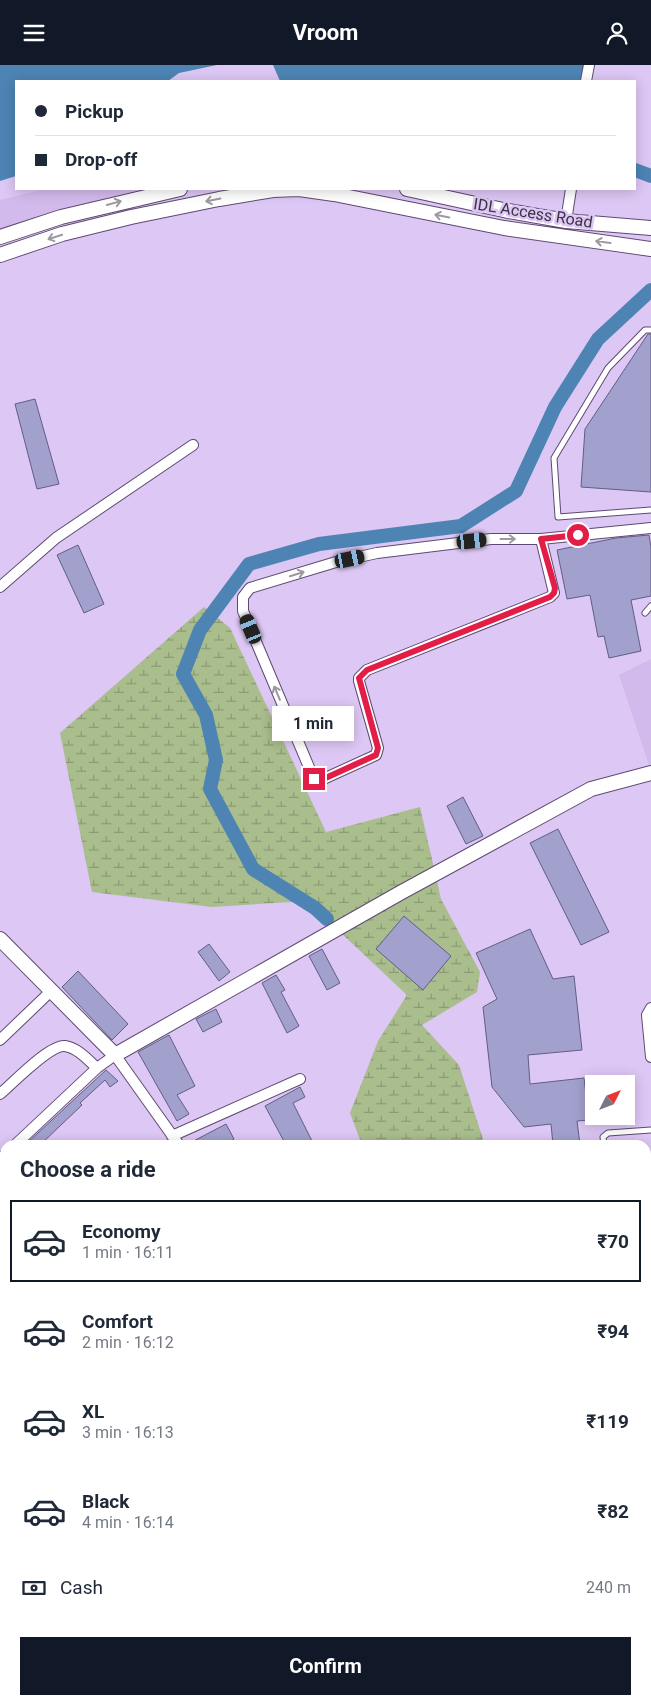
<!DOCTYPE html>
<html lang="en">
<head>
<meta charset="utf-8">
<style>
  :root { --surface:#fff; --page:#f6f6f7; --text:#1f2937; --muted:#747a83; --line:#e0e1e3; --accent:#111827 }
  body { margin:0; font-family:Roboto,sans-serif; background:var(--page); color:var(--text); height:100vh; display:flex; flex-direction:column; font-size:19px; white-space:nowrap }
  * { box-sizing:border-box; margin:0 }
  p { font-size:16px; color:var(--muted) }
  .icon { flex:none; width:28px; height:28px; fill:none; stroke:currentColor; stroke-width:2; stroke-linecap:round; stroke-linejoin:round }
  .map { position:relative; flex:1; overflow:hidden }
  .panel { position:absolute; left:0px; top:1075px; width:651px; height:565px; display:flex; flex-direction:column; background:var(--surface); border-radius:15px 15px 0 0; box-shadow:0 2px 12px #0003 }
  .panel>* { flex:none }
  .hud { position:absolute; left:15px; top:15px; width:621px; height:110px; border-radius:0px; box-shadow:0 2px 12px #0003; display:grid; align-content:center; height:110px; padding:0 20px; background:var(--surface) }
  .needle { width:32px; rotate:48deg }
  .fabs { position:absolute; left:585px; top:1010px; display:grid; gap:10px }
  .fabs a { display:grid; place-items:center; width:50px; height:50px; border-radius:0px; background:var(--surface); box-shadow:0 2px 12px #0003; font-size:25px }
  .end { position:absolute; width:22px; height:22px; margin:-11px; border:6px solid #e11d48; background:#fff; box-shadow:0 0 0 2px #fff }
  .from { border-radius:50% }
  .bubble { position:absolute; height:35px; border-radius:0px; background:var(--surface); box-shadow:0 2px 12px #0003; font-size:16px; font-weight:700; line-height:35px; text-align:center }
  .car { position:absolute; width:15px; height:30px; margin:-15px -8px; border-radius:6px; box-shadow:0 0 4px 1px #0007; background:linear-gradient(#222 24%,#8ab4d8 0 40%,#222 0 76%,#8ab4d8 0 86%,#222 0) }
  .hud b { display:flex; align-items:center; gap:18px; height:48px; font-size:19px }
  .hud b+b { border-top:1px solid var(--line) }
  .hud i { width:12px; height:12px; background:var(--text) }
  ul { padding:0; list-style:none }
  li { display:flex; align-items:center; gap:15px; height:82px; margin:0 10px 8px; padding:0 10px; border:2px solid transparent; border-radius:0px }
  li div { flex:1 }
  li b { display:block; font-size:19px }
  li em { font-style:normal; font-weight:700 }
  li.selected { border-color:var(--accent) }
  li>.icon { width:45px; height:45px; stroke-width:1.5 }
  h2 { padding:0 20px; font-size:22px; line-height:60px }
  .pay { display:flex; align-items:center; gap:12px; height:55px; padding:0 20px; font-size:19px }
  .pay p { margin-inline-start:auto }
  .button { display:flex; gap:10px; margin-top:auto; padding:10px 20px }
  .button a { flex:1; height:58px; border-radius:0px; background:var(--accent); color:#fff; font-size:20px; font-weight:700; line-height:58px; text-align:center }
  header { display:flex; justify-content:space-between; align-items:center; height:65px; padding:0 20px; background:var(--accent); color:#fff; font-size:22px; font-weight:700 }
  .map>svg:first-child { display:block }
  .built { fill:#d3baed }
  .wetland { fill:url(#wetland-marsh) }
  .park { fill:url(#park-crowns) }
  .water { fill:#4d84b4 }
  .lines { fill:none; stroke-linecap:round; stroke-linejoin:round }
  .canal { stroke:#4d84b4; stroke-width:14 }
  .building { fill:#a2a0cd; stroke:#615e87 }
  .lane-casing { stroke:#5e4a71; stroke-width:7 }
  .street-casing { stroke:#5e4a71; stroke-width:12 }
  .secondary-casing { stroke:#5e4a71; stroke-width:16 }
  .lane { stroke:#fff; stroke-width:5 }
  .street { stroke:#fff; stroke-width:10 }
  .secondary { stroke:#fff; stroke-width:14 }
  .oneway { stroke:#9d98a2 }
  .route { stroke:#e11d48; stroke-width:6 }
  .labels { text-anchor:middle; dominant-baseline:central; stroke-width:5; stroke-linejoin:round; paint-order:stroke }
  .street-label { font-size:16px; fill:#3b3244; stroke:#ddc7f4 }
</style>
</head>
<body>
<header><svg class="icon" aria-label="menu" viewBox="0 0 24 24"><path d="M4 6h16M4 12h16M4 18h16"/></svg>Vroom<svg class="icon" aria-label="person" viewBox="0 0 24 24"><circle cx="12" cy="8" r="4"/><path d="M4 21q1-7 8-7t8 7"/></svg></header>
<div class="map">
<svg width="651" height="1640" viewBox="0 0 651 1640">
  <defs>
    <pattern id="wetland-marsh" width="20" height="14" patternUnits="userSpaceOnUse" patternTransform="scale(1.25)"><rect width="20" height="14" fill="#a9bd8d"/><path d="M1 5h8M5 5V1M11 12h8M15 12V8" fill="none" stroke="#8b9a75"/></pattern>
    <pattern id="park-crowns" width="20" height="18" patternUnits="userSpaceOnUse" patternTransform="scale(1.25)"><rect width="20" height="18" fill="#a9bd8d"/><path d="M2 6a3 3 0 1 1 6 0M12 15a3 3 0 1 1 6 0" fill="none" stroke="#8b9a75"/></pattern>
  </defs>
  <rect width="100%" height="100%" fill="#ddc7f4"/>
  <!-- built -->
  <path class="built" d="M46 124H157L100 136 0 166V135Z
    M651 594V702L650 703 619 610Z"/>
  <!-- wetland -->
  <path class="wetland" d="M204 542 230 563 326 767 420 742 441 834 480 907 477 927 422 960 459 1000 483 1074 477 1080H362L350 1048 378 976 407 930 307 836 212 842 92 827 60 668Z"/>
  <!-- park -->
  <path class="park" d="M5 1503V1566L0 1553V1505Z"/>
  <!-- water -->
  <path class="water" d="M0 0H217L179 8 168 16H16V111L0 116Z
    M273 0H586L583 16H280Z"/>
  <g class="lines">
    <!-- canal -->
    <path class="canal" d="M635 105 651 111
      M327 854 315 843 253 804 210 724 216 695 206 650 183 609 200 565 249 499 319 479 461 461 516 426 555 342 598 274 651 225"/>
  </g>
  <!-- building -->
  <path class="building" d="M648 269H651V427L581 422 585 364Z
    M35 334 59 419 37 424 15 339Z
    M649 470 651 482V531L631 535 641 586 609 593 604 571 598 572 590 530 567 534 557 485 616 473Z
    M78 480 104 539 84 548 57 490Z
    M463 732 483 771 466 779 447 741Z
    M558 764 609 867 581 880 530 778Z
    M404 851 451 891 423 925 376 884Z
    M530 864 553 914 574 911 582 985 528 990 530 1019 584 1013 589 1055 577 1056 580 1080H553L551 1059 524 1062 492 1022 483 942 497 934 476 888Z
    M209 879 230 907 219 916 198 887Z
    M322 884 340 918 327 925 309 891Z
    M78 906 128 959 112 975 62 922Z
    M276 910 285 925 281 927 299 961 287 968 262 918Z
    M216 944 222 957 203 967 196 954Z
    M169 970 195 1021 177 1030 189 1049 177 1056 138 987Z
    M106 1005 118 1016 110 1022 105 1015 80 1038 82 1040 40 1080H25Z
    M300 1022 305 1032 293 1038 314 1080H286L265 1041Z
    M226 1059 234 1074 223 1080H186Z"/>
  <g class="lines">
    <!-- lane casing -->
    <g class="lane-casing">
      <path id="lane" d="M651 265H645L608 303 554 393 558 452 651 445
        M645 548 651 541
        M604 1080 603 1072 608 1068 651 1065
        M646 1145 651 1144
        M393 1640 398 1635"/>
    </g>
    <!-- street casing -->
    <g class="street-casing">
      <path id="street" d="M586 16 589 0
        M566 156 571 124
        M541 474 554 528 550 532 367 605 359 613V616L378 683 376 690 319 716 314 714 243 546V532L250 523 336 497 377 488 491 474H541L651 463
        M0 522 56 473 193 380
        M651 943 647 950 651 992
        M0 975 51 926
        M0 1029C13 1018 50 979 65 981 78 983 88 995 97 1003
        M172 1071 300 1014
        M15 1080 97 1003 115 990 179 1080
        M0 1094 5 1090
        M0 1279 5 1288
        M0 1383 5 1378
        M646 1385 651 1380
        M646 1471 651 1504
        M0 1498 5 1496
        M646 1538 651 1537
        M0 1585 5 1583
        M646 1625 651 1624
        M31 1635 33 1640
        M124 1635 127 1640
        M199 1635 201 1640
        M269 1635 274 1640
        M552 1635 553 1640
        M615 1635V1640
        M138 1640 149 1635"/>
    </g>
    <!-- secondary casing -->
    <g class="secondary-casing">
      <path id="secondary" d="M407 124 508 146 566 156 651 163
        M0 172 61 152 180 124
        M0 190 62 169 131 152 219 134 273 125 299 124 334 129 504 163 651 184
        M0 874 115 990 400 828 591 724 651 708"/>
    </g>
    <!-- lane -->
    <use href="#lane" class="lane"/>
    <!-- street -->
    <use href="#street" class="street"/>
    <!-- secondary -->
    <use href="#secondary" class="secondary"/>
  </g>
  <!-- one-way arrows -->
  <defs><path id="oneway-shaft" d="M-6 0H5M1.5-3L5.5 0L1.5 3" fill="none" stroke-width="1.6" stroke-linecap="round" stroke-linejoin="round" transform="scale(1.25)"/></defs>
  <g class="oneway">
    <use href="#oneway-shaft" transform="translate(213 135) rotate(169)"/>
    <use href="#oneway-shaft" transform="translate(114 138) rotate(-15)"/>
    <use href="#oneway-shaft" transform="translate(442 151) rotate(-169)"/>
    <use href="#oneway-shaft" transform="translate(55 172) rotate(162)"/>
    <use href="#oneway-shaft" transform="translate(603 177) rotate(-172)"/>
    <use href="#oneway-shaft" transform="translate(508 474)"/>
    <use href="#oneway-shaft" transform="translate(297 509) rotate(-17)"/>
    <use href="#oneway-shaft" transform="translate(277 628) rotate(-113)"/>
  </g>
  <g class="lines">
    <!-- route -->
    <path class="route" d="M314 714 319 716 376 690 378 683 359 613 367 605 550 532 554 528 555 523 541 474 578 470"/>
  </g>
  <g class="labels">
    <!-- street labels -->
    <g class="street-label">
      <text transform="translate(533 148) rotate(9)">IDL Access Road</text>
    </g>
  </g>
</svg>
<div class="fabs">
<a><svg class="needle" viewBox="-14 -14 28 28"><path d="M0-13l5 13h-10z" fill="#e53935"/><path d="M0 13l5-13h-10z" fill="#747a83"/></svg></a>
</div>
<i class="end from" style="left:578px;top:470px"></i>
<i class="end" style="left:314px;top:714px"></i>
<div class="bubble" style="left:272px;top:641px;width:82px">1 min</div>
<i class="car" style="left:472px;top:476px;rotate:84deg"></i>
<i class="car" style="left:350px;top:494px;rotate:78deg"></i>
<i class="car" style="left:251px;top:564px;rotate:337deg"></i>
<div class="hud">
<b><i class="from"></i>Pickup</b>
<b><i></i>Drop-off</b>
</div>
<section class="panel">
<h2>Choose a ride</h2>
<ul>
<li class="selected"><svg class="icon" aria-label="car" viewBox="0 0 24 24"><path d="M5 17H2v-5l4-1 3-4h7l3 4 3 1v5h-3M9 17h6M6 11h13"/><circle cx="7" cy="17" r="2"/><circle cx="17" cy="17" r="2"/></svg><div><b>Economy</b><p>1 min · 16:11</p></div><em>₹70</em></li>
<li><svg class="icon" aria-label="car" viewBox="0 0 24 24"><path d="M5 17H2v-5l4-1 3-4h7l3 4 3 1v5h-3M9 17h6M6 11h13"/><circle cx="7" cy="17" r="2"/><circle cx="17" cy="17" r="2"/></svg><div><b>Comfort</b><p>2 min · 16:12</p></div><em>₹94</em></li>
<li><svg class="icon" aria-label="car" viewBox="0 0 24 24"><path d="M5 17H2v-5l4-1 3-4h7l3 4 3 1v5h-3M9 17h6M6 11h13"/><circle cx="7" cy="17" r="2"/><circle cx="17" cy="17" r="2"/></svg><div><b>XL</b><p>3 min · 16:13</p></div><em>₹119</em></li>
<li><svg class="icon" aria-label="car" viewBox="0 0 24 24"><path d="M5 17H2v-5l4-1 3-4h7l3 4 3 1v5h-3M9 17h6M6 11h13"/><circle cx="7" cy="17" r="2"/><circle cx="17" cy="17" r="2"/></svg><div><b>Black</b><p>4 min · 16:14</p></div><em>₹82</em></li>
</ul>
<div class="pay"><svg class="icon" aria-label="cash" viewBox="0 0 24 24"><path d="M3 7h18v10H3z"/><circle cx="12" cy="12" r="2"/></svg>Cash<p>240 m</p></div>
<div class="button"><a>Confirm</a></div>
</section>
</div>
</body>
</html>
